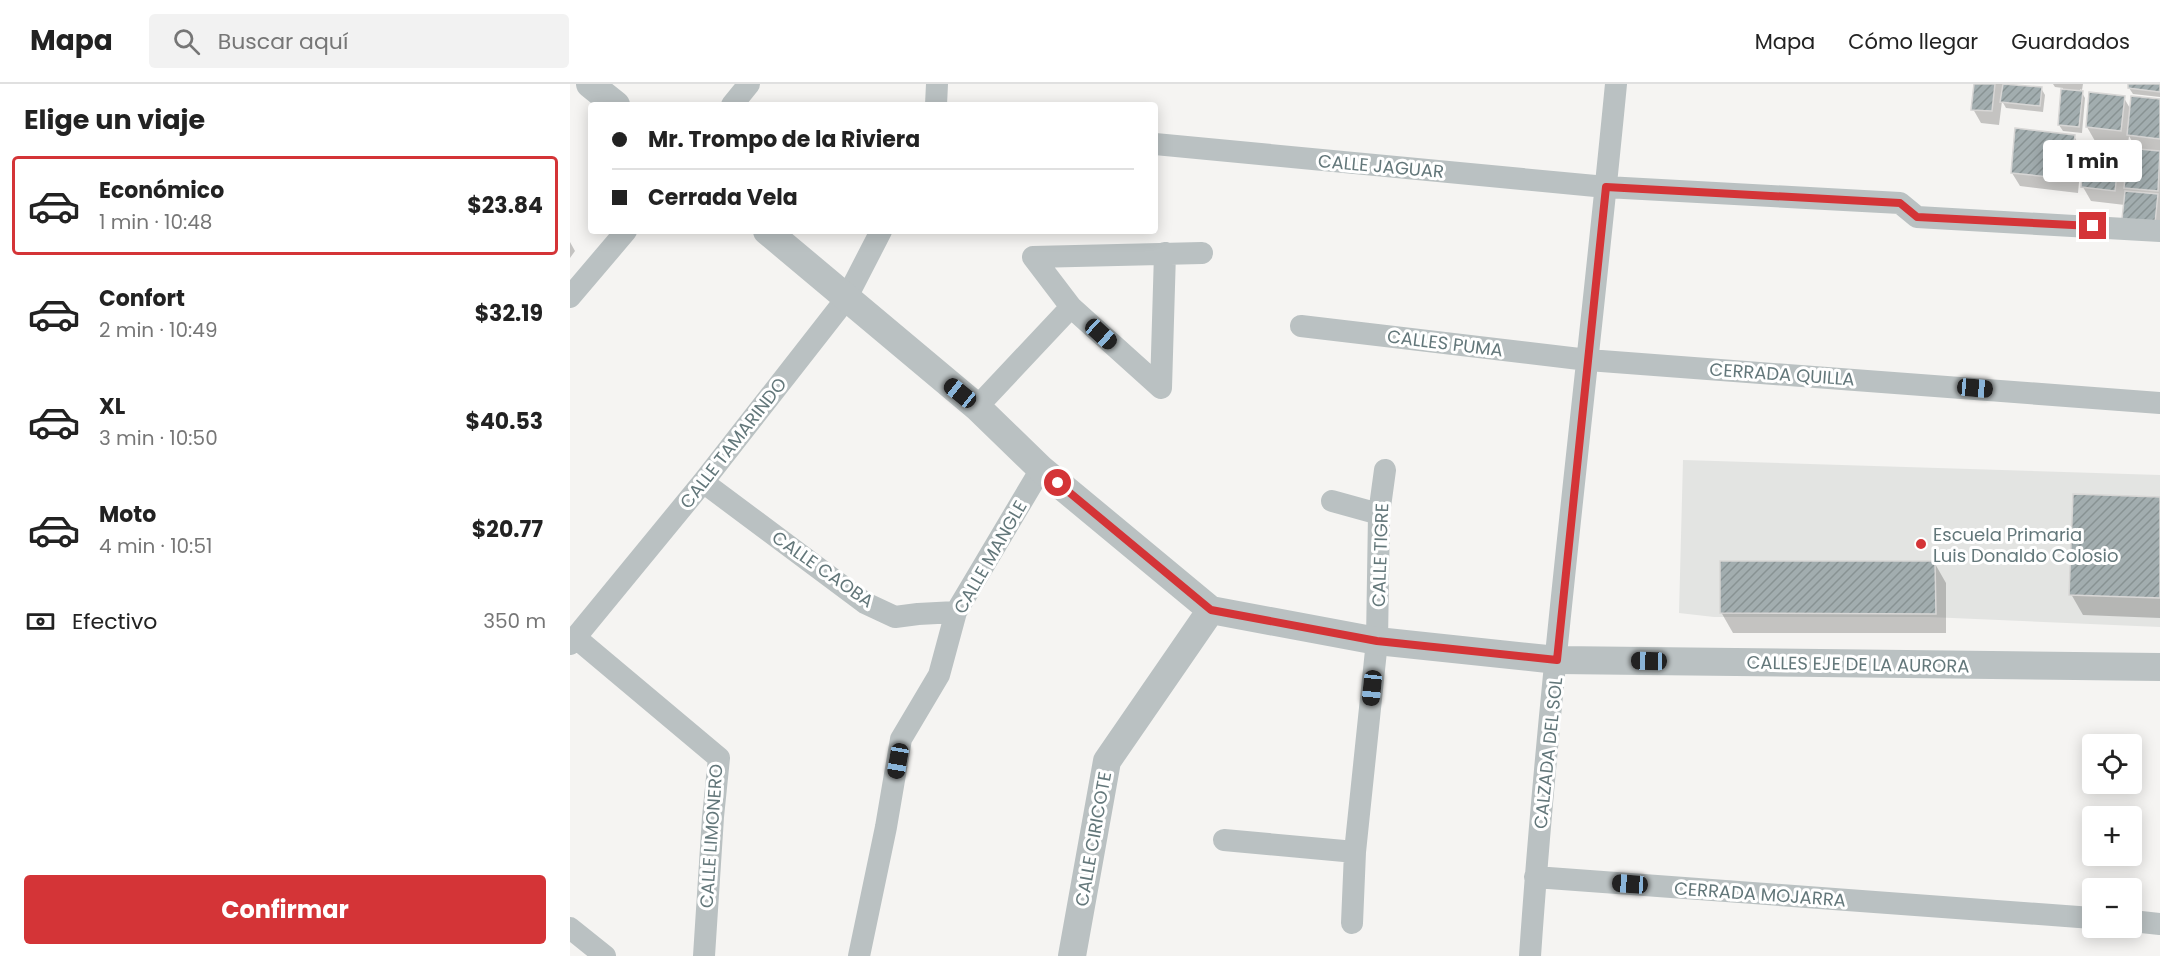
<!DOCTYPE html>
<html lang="es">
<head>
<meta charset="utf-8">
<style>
  :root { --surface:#fff; --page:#f2f2f2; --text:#222; --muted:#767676; --line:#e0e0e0; --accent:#d43437 }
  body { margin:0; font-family:Poppins,sans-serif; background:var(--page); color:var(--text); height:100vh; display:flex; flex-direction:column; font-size:22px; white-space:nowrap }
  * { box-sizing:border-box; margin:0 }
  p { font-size:20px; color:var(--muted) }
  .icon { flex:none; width:33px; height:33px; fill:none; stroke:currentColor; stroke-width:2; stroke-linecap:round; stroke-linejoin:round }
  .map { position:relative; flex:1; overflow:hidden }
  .details { display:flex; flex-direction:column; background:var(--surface); width:570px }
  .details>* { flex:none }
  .hud { position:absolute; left:18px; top:18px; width:570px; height:132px; border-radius:6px; box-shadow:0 3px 15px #0003; display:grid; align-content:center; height:132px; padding:0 24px; background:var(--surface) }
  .tools { position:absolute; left:1512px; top:650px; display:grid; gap:12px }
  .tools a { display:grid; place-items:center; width:60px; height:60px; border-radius:6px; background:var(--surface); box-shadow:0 3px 15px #0003; font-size:30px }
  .end { position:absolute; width:27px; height:27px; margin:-14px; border:8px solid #d43437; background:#fff; box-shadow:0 0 0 3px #fff }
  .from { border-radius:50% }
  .bubble { position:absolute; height:42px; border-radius:6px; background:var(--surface); box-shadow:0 3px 15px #0003; font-size:20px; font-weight:700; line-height:42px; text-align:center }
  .car { position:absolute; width:18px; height:36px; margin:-18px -9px; border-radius:8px; box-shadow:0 0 4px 2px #0007; background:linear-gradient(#222 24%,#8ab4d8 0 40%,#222 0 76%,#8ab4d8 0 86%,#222 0) }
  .hud b { display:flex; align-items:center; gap:21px; height:57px; font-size:22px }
  .hud b+b { border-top:2px solid var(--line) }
  .hud i { width:15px; height:15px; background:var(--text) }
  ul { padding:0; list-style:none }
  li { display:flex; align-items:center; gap:18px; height:99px; margin:0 12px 9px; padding:0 12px; border:3px solid transparent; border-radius:6px }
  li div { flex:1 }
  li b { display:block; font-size:22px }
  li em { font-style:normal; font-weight:700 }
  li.on { border-color:var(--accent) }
  li>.icon { width:54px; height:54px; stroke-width:1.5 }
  h2 { padding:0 24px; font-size:27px; line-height:72px }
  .pay { display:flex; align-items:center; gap:15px; height:66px; padding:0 24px; font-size:22px }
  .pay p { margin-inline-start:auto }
  .primary-button { display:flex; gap:12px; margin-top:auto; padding:12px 24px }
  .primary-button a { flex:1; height:69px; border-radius:6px; background:var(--accent); color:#fff; font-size:24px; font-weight:700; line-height:69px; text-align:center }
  header { display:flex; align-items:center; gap:36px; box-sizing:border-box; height:84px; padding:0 30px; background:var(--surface); border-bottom:2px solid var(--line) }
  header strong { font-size:28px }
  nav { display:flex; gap:33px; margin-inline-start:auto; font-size:21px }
  .search { width:420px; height:54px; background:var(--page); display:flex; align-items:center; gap:15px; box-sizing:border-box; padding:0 21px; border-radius:6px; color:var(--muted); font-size:22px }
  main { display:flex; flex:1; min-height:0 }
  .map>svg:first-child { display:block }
  .built { fill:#e3e4e2 }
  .shadow { fill:#0003 }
  .building { fill:url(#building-hatch); stroke:#d7d6d5; stroke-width:1.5 }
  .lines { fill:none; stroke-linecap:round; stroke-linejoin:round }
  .minor { stroke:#bac1c2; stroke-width:22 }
  .tertiary { stroke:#bac1c2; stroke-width:28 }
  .route { stroke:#d43437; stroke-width:8 }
  .poi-dot { fill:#d43437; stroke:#fff; stroke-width:2 }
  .labels { text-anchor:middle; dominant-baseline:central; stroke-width:6; stroke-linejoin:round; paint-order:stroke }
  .street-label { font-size:18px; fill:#63777a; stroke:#fff }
  .poi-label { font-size:18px; fill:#63777a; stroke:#fff; text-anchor:start }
</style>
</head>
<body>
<header>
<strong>Mapa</strong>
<div class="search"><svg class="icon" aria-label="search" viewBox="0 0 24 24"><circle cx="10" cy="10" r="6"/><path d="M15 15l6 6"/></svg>Buscar aquí</div>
<nav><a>Mapa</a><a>Cómo llegar</a><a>Guardados</a></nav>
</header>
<main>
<section class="details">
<h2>Elige un viaje</h2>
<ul>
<li class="on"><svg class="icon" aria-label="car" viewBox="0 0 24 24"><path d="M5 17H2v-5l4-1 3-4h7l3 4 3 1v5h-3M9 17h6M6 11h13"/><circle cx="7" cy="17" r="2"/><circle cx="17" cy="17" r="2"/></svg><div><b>Económico</b><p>1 min · 10:48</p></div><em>$23.84</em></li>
<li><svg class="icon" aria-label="car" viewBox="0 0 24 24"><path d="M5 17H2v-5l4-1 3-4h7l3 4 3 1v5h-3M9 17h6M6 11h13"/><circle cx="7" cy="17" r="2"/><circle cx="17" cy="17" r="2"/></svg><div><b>Confort</b><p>2 min · 10:49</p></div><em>$32.19</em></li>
<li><svg class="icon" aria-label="car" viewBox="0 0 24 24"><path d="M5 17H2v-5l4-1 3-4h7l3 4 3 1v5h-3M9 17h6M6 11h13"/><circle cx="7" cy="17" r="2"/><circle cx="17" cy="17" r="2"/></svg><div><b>XL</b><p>3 min · 10:50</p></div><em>$40.53</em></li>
<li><svg class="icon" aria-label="car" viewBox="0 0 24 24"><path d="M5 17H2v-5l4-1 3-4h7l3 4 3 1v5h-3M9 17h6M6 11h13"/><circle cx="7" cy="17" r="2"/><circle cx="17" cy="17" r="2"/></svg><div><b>Moto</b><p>4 min · 10:51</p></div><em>$20.77</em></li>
</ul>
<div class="pay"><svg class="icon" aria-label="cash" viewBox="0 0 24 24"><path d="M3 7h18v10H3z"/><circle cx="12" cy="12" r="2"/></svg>Efectivo<p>350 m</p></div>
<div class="primary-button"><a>Confirmar</a></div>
</section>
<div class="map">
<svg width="1590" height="872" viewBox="0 0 1590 872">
  <defs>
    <pattern id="building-hatch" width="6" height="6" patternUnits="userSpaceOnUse" patternTransform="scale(1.5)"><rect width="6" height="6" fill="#a2adaf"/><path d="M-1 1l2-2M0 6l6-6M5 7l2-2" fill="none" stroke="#889293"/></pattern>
  </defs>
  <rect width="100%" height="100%" fill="#f5f4f2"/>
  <!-- built -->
  <path class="built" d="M1113 376 1590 391V543L1359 533H1144L1109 529Z"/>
  <!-- shadow -->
  <path class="shadow" d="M1406 0H1434L1471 4 1475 11 1473 28 1436 24 1432 17 1429 41 1411 39 1403 25Z
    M1483 0H1513L1512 6 1510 5 1515 14 1512 49 1493 47 1489 41 1493 4 1485 3Z
    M1560 0H1590V13L1563 10 1559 4Z
    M1554 14 1561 26 1590 16V152L1555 121 1521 117 1513 103 1549 65 1558 80 1567 66 1559 52 1558 60 1525 57 1517 43Z
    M1504 52 1512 66 1508 109 1450 102 1442 89Z
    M0 158 5 167 0 174Z
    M1590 415V534L1513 531 1501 510Z
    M1364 478 1376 499V549H1163L1151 528Z"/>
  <!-- building -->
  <path class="building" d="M1404 0H1425L1422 27 1401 26Z
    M1433 0 1472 3 1470 22 1430 18Z
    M1558 0H1590V8L1558 4Z
    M1491 5 1513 7 1509 43 1488 41Z
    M1519 8 1555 12 1551 47 1516 43Z
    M1561 12 1590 15V55L1557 51Z
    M1445 44 1505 51 1500 95 1441 89Z
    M1516 60 1550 64 1545 107 1511 103Z
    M1558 64 1590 67 1588 107 1554 104Z
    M1555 107 1588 110 1585 139 1552 135Z
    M1503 410 1590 413V514L1499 511Z
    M1150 477H1365L1366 530 1150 529Z"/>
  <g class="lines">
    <!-- minor -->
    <path class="minor" d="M162 21 179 0
      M366 21 367 0
      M585 60 1036 103 1330 119 1347 133 1590 147
      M463 173 501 223 591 304
      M463 173 632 169
      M0 213 56 147
      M731 242 1018 276 1590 319
      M591 304 595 169
      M407 323 501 223
      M133 398 295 519 325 533 348 530 386 528
      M762 417 809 430
      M6 554 149 674 143 733 134 872
      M0 560 133 398 276 215 311 147
      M654 756 785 768
      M965 793 1522 834
      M1562 837 1590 840
      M782 839 785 768 807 557 809 430 815 386
      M0 844 35 872
      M289 872 316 743 331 655 369 591 386 528 471 385
      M960 872C980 581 1018 291 1046 0"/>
    <!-- tertiary -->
    <path class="tertiary" d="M20 0 46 21
      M197 147 407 323 471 385 641 526 807 557 987 576 1590 583
      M502 872 537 677 641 526"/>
  </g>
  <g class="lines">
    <!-- route -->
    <path class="route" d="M488 399 641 526 807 557 987 576 1036 103 1330 119 1347 133 1523 142"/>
  </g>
  <!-- markers -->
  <circle class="poi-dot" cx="1351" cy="460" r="6"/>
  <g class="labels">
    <!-- street labels -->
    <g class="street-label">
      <text transform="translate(811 82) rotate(5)">CALLE JAGUAR</text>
      <text transform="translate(875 259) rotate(7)">CALLES PUMA</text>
      <text transform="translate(1212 290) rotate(4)">CERRADA QUILLA</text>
      <text transform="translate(163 359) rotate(-52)">CALLE TAMARINDO</text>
      <text transform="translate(810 471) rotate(-88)">CALLE TIGRE</text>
      <text transform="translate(420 473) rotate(-60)">CALLE MANGLE</text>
      <text transform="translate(253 485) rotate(35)">CALLE CAOBA</text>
      <text transform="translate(1288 580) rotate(1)">CALLES EJE DE LA AURORA</text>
      <text transform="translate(978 669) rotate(-84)">CALZADA DEL SOL</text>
      <text transform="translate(141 752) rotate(-86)">CALLE LIMONERO</text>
      <text transform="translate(523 755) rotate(-80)">CALLE CIRICOTE</text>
      <text transform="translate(1190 810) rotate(4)">CERRADA MOJARRA</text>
    </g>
    <!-- poi labels -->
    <g class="poi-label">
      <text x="1363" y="450">Escuela Primaria<tspan x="1363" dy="21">Luis Donaldo Colosio</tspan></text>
    </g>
  </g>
</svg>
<div class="tools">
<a><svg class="icon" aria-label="locate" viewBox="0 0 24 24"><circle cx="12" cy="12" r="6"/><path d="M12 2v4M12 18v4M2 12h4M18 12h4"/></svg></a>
<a>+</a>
<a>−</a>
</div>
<i class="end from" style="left:488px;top:399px"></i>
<i class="end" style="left:1523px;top:142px"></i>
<div class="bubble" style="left:1473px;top:56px;width:99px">1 min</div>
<i class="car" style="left:531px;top:250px;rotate:132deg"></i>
<i class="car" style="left:1405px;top:304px;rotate:95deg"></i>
<i class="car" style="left:390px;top:309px;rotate:309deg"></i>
<i class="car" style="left:1079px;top:577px;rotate:271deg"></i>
<i class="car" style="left:802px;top:604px;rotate:186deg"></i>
<i class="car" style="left:328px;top:677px;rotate:190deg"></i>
<i class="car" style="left:1060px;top:800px;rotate:274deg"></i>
<div class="hud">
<b><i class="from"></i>Mr. Trompo de la Riviera</b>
<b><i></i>Cerrada Vela</b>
</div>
</div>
</main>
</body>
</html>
